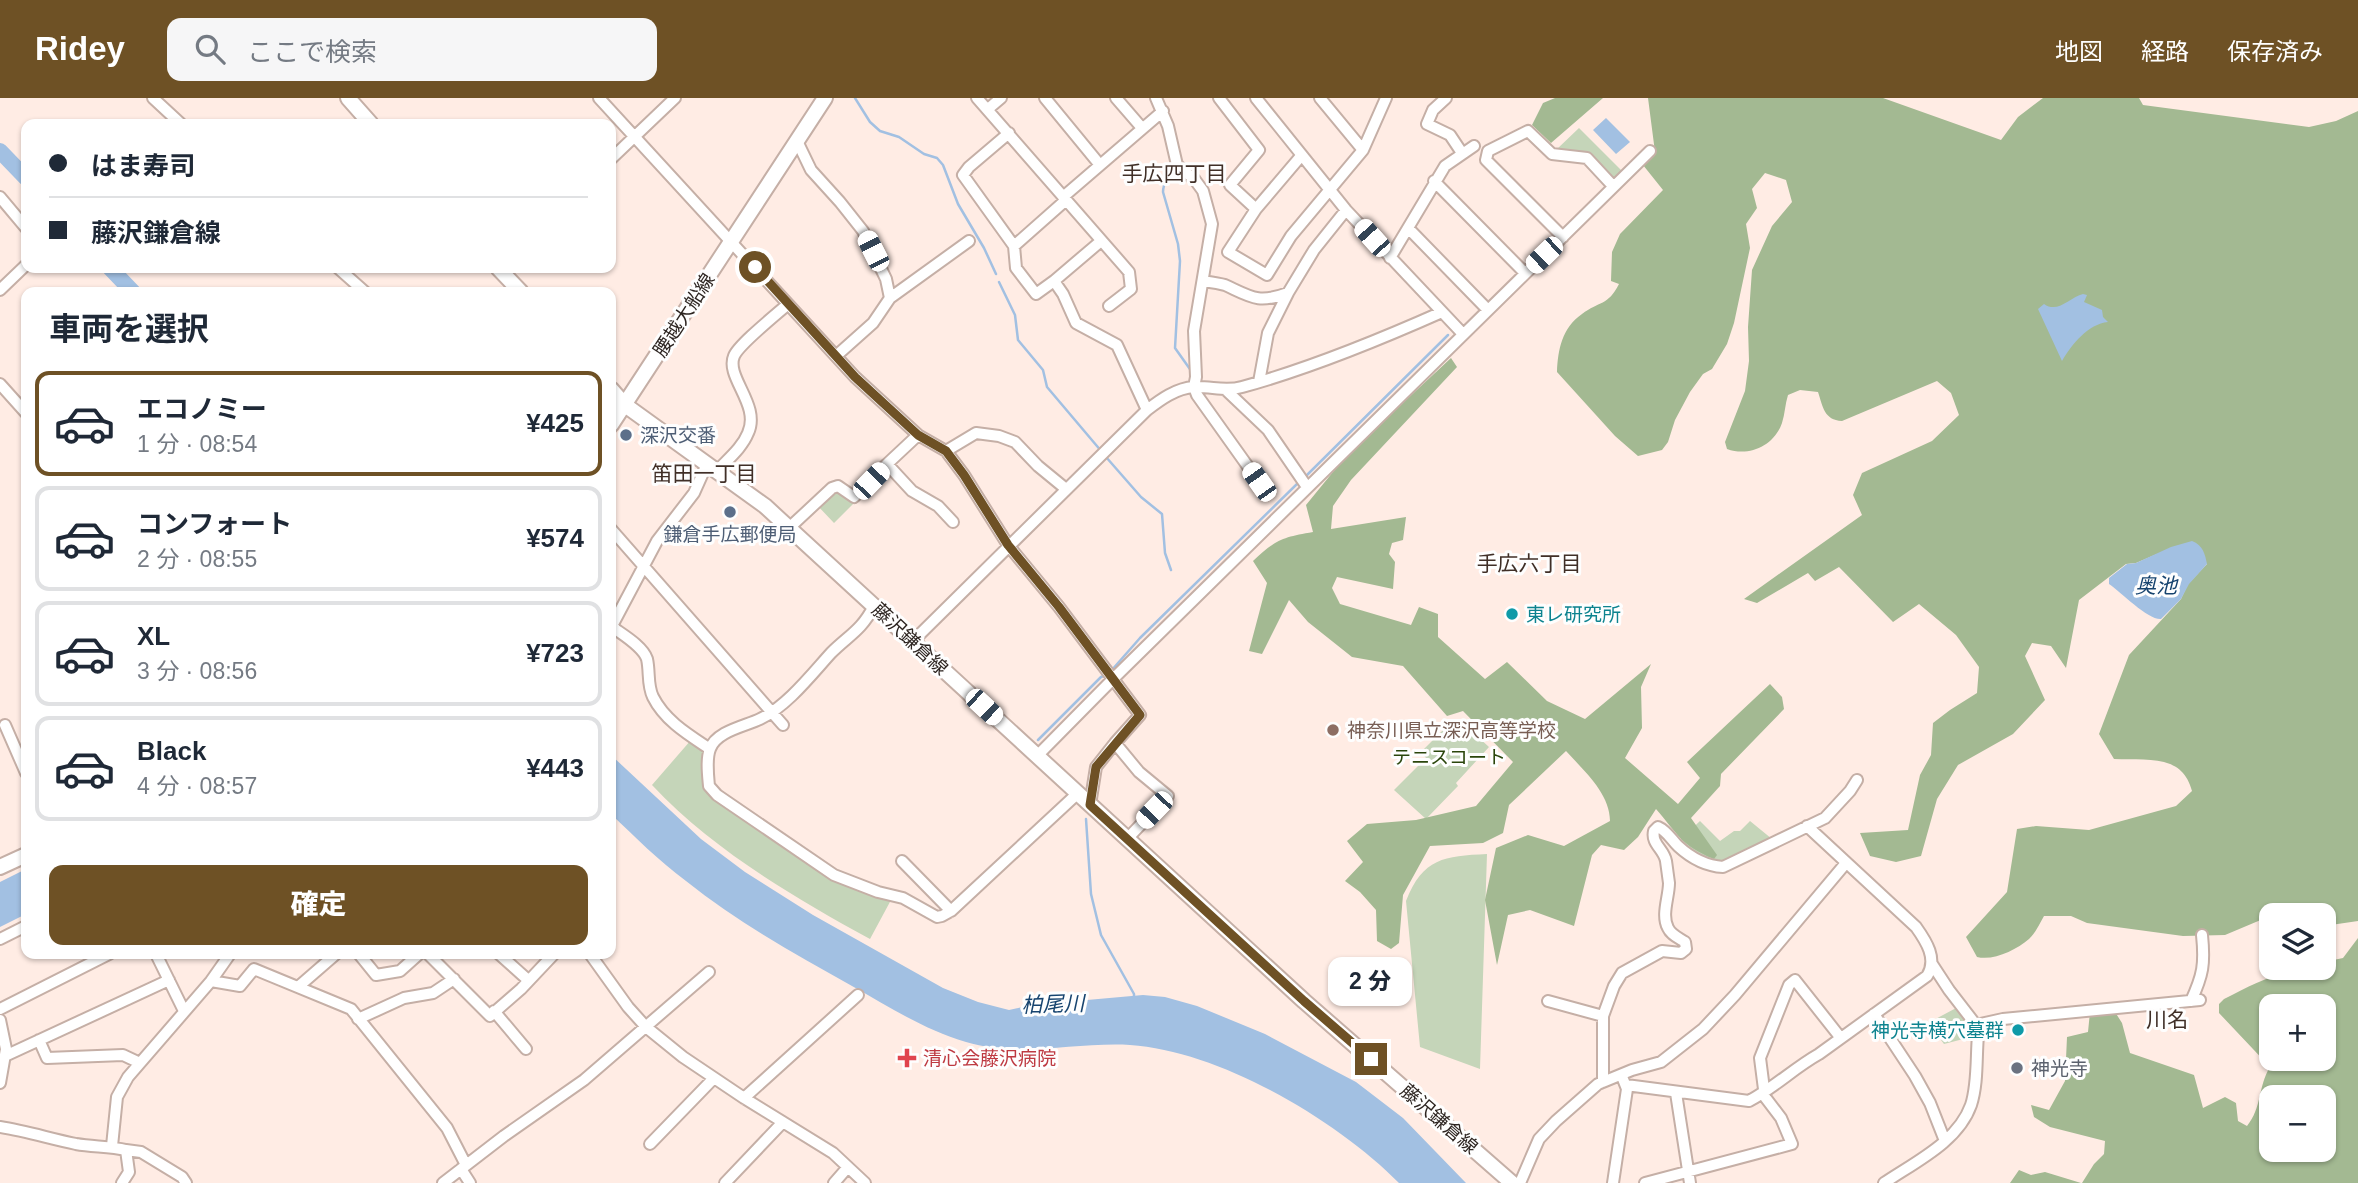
<!DOCTYPE html>
<html lang="ja">
<head>
<meta charset="utf-8">
<style>
  :root { --surface:#fff; --page:#f6f6f7; --text:#1f2937; --muted:#747a83; --line:#e0e1e3; --accent:#6e5125 }
  body { margin:0; font-family:Helvetica,"Noto Sans JP",sans-serif; background:var(--page); color:var(--text); height:100vh; display:flex; flex-direction:column; font-size:26px; white-space:nowrap }
  * { box-sizing:border-box; margin:0 }
  p { font-size:23px; color:var(--muted) }
  .icon { flex:none; width:38px; height:38px; fill:none; stroke:currentColor; stroke-width:2; stroke-linecap:round; stroke-linejoin:round }
  .map { position:relative; flex:1; overflow:hidden }
  .side { position:absolute; left:21px; top:189px; width:595px; height:672px; display:flex; flex-direction:column; background:var(--surface); border-radius:14px; box-shadow:0 2px 5px #0004 }
  .side>* { flex:none }
  .hud { position:absolute; left:21px; top:21px; width:595px; height:154px; border-radius:14px; box-shadow:0 2px 5px #0004; display:grid; align-content:center; height:154px; padding:0 28px; background:var(--surface) }
  .controls { position:absolute; left:2259px; top:805px; display:grid; gap:14px }
  .controls a { display:grid; place-items:center; width:77px; height:77px; border-radius:14px; background:var(--surface); box-shadow:0 2px 5px #0004; font-size:35px }
  .end { position:absolute; width:32px; height:32px; margin:-16px; border:9px solid #6e5125; background:#fff; box-shadow:0 0 0 4px #fff }
  .from { border-radius:50% }
  .bubble { position:absolute; height:49px; border-radius:14px; background:var(--surface); box-shadow:0 2px 5px #0004; font-size:23px; font-weight:800; line-height:49px; text-align:center }
  .car { position:absolute; width:21px; height:42px; margin:-21px -10px; border-radius:9px; box-shadow:0 0 5px 2px #0007; background:linear-gradient(#fff 24%,#345 0 40%,#fff 0 76%,#345 0 86%,#fff 0) }
  .hud b { display:flex; align-items:center; gap:24px; height:66px; font-size:26px }
  .hud b+b { border-top:2px solid var(--line) }
  .hud i { width:18px; height:18px; background:var(--text) }
  ul { padding:0; list-style:none }
  li { display:flex; align-items:center; gap:21px; height:105px; margin:0 14px 10px; padding:0 14px; border:4px solid var(--line); border-radius:14px }
  li div { flex:1 }
  li b { display:block; font-size:26px }
  li em { font-style:normal; font-weight:800 }
  li.on { border-color:var(--accent) }
  li>.icon { width:63px; height:63px; stroke-width:1.5 }
  h2 { padding:0 28px; font-size:32px; line-height:84px }
  .primary-button { display:flex; gap:14px; margin-top:auto; padding:14px 28px }
  .primary-button a { flex:1; height:80px; border-radius:14px; background:var(--accent); color:#fff; font-size:28px; font-weight:800; line-height:80px; text-align:center }
  header { display:flex; align-items:center; gap:42px; box-sizing:border-box; height:98px; padding:0 35px; background:var(--accent); color:#fff }
  header strong { font-size:33px }
  nav { display:flex; gap:38px; margin-inline-start:auto; font-size:24px }
  .search { width:490px; height:63px; background:var(--page); display:flex; align-items:center; gap:18px; box-sizing:border-box; padding:0 24px; border-radius:14px; color:var(--muted); font-size:26px }
  .map>svg:first-child { display:block }
  .green { fill:#c5d5b9 }
  .forest { fill:#a3b992; fill-rule:evenodd }
  .water { fill:#a2c0e2 }
  .lines { fill:none; stroke-linecap:round; stroke-linejoin:round }
  .stream { stroke:#a2c0e2; stroke-width:2.5 }
  .river { stroke:#a2c0e2; stroke-width:16 }
  .minor-casing { stroke:#c5afa6; stroke-width:14 }
  .major-casing { stroke:#c5afa6; stroke-width:18 }
  .minor { stroke:#fff; stroke-width:10 }
  .major { stroke:#fff; stroke-width:14 }
  .route { stroke:#6e5125; stroke-width:9 }
  .service-dot { fill:#5c6f8a; stroke:#fefefe; stroke-width:2.5 }
  .culture-dot { fill:#0f9aa8; stroke:#fefefe; stroke-width:2.5 }
  .education-dot { fill:#8d6e63; stroke:#fefefe; stroke-width:2.5 }
  .health-dot { fill:#e0444e; stroke:#fefefe; stroke-width:2.5 }
  .worship-dot { fill:#6b7280; stroke:#fefefe; stroke-width:2.5 }
  .labels { text-anchor:middle; dominant-baseline:central; stroke-width:6; stroke-linejoin:round; paint-order:stroke }
  .street-label { font-size:19px; fill:#2d2521; stroke:#fefefe }
  .service-label { font-size:19px; fill:#4e5e75; stroke:#fefefe; text-anchor:start }
  .culture-label { font-size:19px; fill:#0d838f; stroke:#fefefe; text-anchor:start }
  .education-label { font-size:19px; fill:#785e54; stroke:#fefefe; text-anchor:start }
  .park-label { font-size:19px; fill:#2a450b; stroke:#fefefe }
  .health-label { font-size:19px; fill:#be3a42; stroke:#fefefe; text-anchor:start }
  .worship-label { font-size:19px; fill:#5b616d; stroke:#fefefe; text-anchor:start }
  .neighbourhood-label { font-size:21px; fill:#402f27; stroke:#fefefe }
  .water-label { font-size:21px; font-style:italic; fill:#17446f; stroke:#fefefe }
</style>
</head>
<body>
<header>
<strong>Ridey</strong>
<div class="search"><svg class="icon" aria-label="search" viewBox="0 0 24 24"><circle cx="10" cy="10" r="6"/><path d="M15 15l6 6"/></svg>ここで検索</div>
<nav><a>地図</a><a>経路</a><a>保存済み</a></nav>
</header>
<div class="map">
<svg width="2358" height="1085" viewBox="0 0 2358 1085">
  <rect width="100%" height="100%" fill="#ffece4"/>
  <!-- green -->
  <path class="green" d="M1579 30 1622 73 1615 80H1611L1588 56 1556 52Z
    M831 393 843 394 854 405 834 425 816 406Z
    M1450 625 1465 627 1489 649 1456 685 1458 688 1426 721 1394 692 1426 660 1421 654Z
    M691 642C709 656 706 660 704 681L804 761 891 802 870 841C792 798 713 752 652 687Z
    M1700 723 1720 743 1734 733H1740L1750 723 1772 741 1719 765 1696 757 1679 743Z
    M1487 756 1480 971 1420 949 1406 803C1423 760 1444 758 1487 756Z
    M1958 909 1971 925 1966 929 1971 939 1944 946 1928 925Z"/>
  <!-- forest -->
  <path class="forest" d="M1555 0H1603L1551 45 1532 27 1543 5Z
    M1648 0H1883L2001 42 2018 19 2043 0H2139L2143 7 2309 29 2336 23 2358 13V823L2324 828V817H2302L2294 808 2225 837 2183 838 2087 825 2071 818H2044C2040 825 2035 836 2029 841 2016 852 1994 863 1977 859L1966 839 2007 794 2017 731 2036 728 2089 732 2176 708 2192 693C2182 655 2147 663 2114 661L2099 636 2129 557 2181 501 2188 486 2207 466 2157 456 2136 465 2126 466 2079 502 2066 570 2051 548 2032 545 2025 558 2045 602 2013 636 1958 667 1937 701 1921 758 1896 764 1870 758 1860 735 1908 732 1920 677 1931 657 1933 625 1950 612 1977 595 1979 569 1956 537 1919 506 1893 524 1839 469 1815 483 1808 475 1757 505 1744 501 1862 417 1853 397 1862 375 1932 343 1959 317 1951 295 1937 283 1842 323C1824 322 1823 309 1818 294L1800 292 1788 297C1785 306 1785 316 1782 325 1774 348 1749 359 1727 351L1725 344 1745 293 1749 263 1748 229 1752 172 1772 128 1792 104 1786 82 1765 75 1752 91 1757 110 1746 126 1750 150 1734 225 1727 246 1712 271 1703 276 1690 294 1675 322 1668 344 1662 352 1638 358 1615 338 1557 274C1558 251 1562 230 1582 216 1599 203 1608 208 1619 186L1611 183 1612 154 1620 136 1663 92 1643 67 1655 54Z
    M1451 260 1457 269 1351 382 1333 408 1331 431 1406 419 1403 442 1392 445 1389 456 1395 464 1393 491 1337 479 1332 490 1340 506 1411 527 1419 509 1438 516V539L1485 581 1507 564 1547 603 1585 621 1651 566 1641 589 1642 630 1625 660 1678 706 1700 680 1687 664 1770 586 1782 599 1784 611 1721 676 1720 688 1691 720 1717 757 1714 761C1680 747 1678 736 1656 711L1638 739 1624 752 1601 747 1592 757 1574 828 1530 812 1508 817 1497 867 1485 802 1496 750 1528 737 1564 748 1610 723C1610 695 1583 672 1566 653L1509 707 1503 735 1483 745 1430 748 1403 797 1399 845 1391 851 1377 843 1376 812 1360 794 1345 783 1363 764 1347 743 1367 726 1416 722 1476 708 1513 664 1463 613 1447 618 1403 568 1352 559 1308 524 1289 502 1262 556 1249 553 1267 485 1253 463C1275 442 1283 439 1313 434L1306 407 1346 358Z
    M2358 840V1085H2082L2094 1066 2104 1056 2105 1043 2050 1029 2034 1019 2031 1007 2049 1012 2065 983 2067 939 2088 934 2090 914H2115L2122 925 2130 955 2194 977 2203 1010 2225 999 2236 1005 2238 1023 2247 1028C2262 1010 2258 988 2270 969L2219 915V906L2224 901C2259 883 2283 870 2324 870V864L2343 860ZM2272 908H2324V961H2272ZM2272 999H2324V1052H2272Z
    M2019 1072 2031 1077 2045 1074 2081 1085H2010Z"/>
  <!-- water -->
  <path class="water" d="M1606 20 1630 44 1616 56 1593 32Z
    M2083 196 2087 197 2084 204 2102 212 2103 219 2108 224C2088 226 2072 246 2062 263L2038 211 2044 206C2058 216 2070 199 2083 196Z
    M2192 443C2203 447 2205 456 2207 466L2189 486 2181 501 2161 521C2148 522 2122 495 2109 486V480L2127 466 2136 465 2171 449Z
    M611 657 701 741 745 774 813 817 943 890 978 904 1009 912 1031 907 1143 897 1165 899 1197 908 1265 936 1356 984 1403 1020 1466 1085H1399C1337 1022 1220 953 1130 947 1075 944 1020 960 966 944 925 932 889 909 852 888 795 856 737 824 686 783 659 763 635 739 611 716Z
    M26 771V816L0 829V784Z"/>
  <g class="lines">
    <!-- stream -->
    <path class="stream" d="M855 0 870 24 880 33 899 39 924 56 937 60 943 67 958 106 984 150 996 176
      M1172 63C1171 75 1163 83 1163 94L1178 146 1180 163 1175 250 1192 274
      M999 184 1015 217 1018 242 1043 272 1047 289 1102 354
      M1106 359 1141 399 1162 416 1165 455 1171 472
      M1304 380 1448 237
      M1111 573 1140 540 1299 384
      M1038 642 1101 579 1106 577
      M1086 721 1091 796 1101 837 1134 896V900"/>
    <!-- river -->
    <path class="river" d="M0 53 26 80
      M110 170 133 194"/>
    <!-- minor casing -->
    <g class="minor-casing">
      <path id="minor" d="M153 0 181 26
        M599 0 855 279 918 337 946 353 964 377 1008 447 1059 509 1140 617 1115 645 1139 674 1168 698 1127 741
        M977 0 1129 174 1131 191 1109 208
        M1045 0 1100 67
        M1116 0 1142 30
        M1156 0 1168 28 1177 67 1195 82 1203 93 1212 126 1194 233 1196 279 1194 289 1197 297 1259 384
        M1219 0 1259 52 1230 87 1256 111
        M1256 0 1346 112 1463 236
        M1320 0 1363 52
        M1446 0 1433 12 1427 26 1450 37 1462 55
        M988 11 1001 0
        M1009 35 969 69 963 77 1014 148 1016 170 1036 196 1054 183 1101 143
        M797 43 811 72 840 104 863 133 886 181 890 200
        M1301 58 1256 111 1228 154 1267 177 1291 138 1363 52 1386 0
        M611 61 675 0
        M1434 83 1525 175
        M0 99 26 130
        M1063 99 1163 13
        M1408 130 1488 212
        M1563 139 1486 62 1488 53 1528 33 1552 56 1587 60 1613 88
        M1014 148 1066 102
        M1390 160 1445 68 1474 48
        M338 170 365 194
        M1054 183 1063 196 1076 225 1117 247 1147 312
        M1203 183C1210 184 1218 185 1225 187 1251 199 1258 206 1288 195
        M0 192 26 167
        M836 258 873 225 890 200 969 143
        M1259 284 1268 235 1288 195 1314 152 1346 112
        M0 286 26 315
        M1227 293 1268 332 1307 389
        M918 337 887 366 912 393 938 408 953 424
        M946 353 976 335 999 338 1015 344 1038 368 1066 391
        M707 366 694 395 657 443 613 526 615 531C625 538 643 549 647 561 650 574 647 587 653 599 665 623 689 637 710 651
        M717 373C728 361 742 350 748 335 761 307 725 279 734 258 739 246 777 216 788 206
        M789 430 832 390 838 388 854 399 887 366
        M611 431 783 627
        M874 508C861 533 849 537 831 555 811 577 787 608 760 621 746 628 716 633 710 651 706 661 708 677 709 688L717 697 834 777 878 794 903 800 937 819 942 818 951 813 1077 696
        M913 543 1147 312C1160 302 1176 290 1194 289 1211 288 1225 294 1242 289 1308 271 1379 242 1442 214
        M5 627 26 675
        M1037 658 1114 580 1650 53
        M1090 707 1096 669 1115 645
        M902 763 951 813
        M0 841 26 828
        M156 856 184 913
        M359 856 376 877 400 873 419 856
        M428 856 490 918 521 891 554 856
        M499 856 528 882
        M590 856 628 909 646 929 683 959 744 1000 833 1055 865 1085
        M211 883 240 888 254 871 351 911 447 1030 466 1067
        M298 889 336 856
        M1548 903 1603 918
        M2191 903C2203 877 2205 866 2202 837
        M0 911 109 856
        M494 913 526 951
        M1874 916 1915 978 1930 1005 1945 1043
        M358 921 404 900 433 895 454 881
        M0 922 6 951 0 985
        M1976 927 2003 921 2200 902
        M39 942 47 960 123 957 140 965
        M5 958 169 882
        M1603 984V918L1614 888 1622 875 1662 853 1681 855 1686 851 1685 844C1679 840 1671 837 1668 830 1661 817 1669 799 1669 785 1668 778 1667 770 1666 763 1664 751 1651 746 1654 733L1658 729C1667 733 1671 741 1678 748 1691 760 1706 768 1723 769L1825 720 1850 693 1857 682
        M1626 987 1749 1003C1774 990 1794 970 1819 956L1927 878C1938 861 1926 843 1916 829L1807 728
        M1676 995 1690 1085
        M744 1000 858 897
        M0 1029C26 1033 51 1041 76 1046 93 1049 110 1048 126 1052L129 1074 122 1085
        M650 1046 714 980
        M112 1048 117 999 128 979 211 883 230 856
        M126 1052 141 1054 182 1079 186 1085
        M461 1071 470 1085
        M443 1085 504 1038 584 982 709 874
        M725 1085 783 1024
        M834 1085 848 1069
        M1520 1085 1539 1041 1556 1023 1598 986 1632 972 1661 964 1703 931 1735 897 1846 765
        M1613 1085 1627 991 1623 981
        M1645 1085 1792 1046 1781 1020 1765 999 1760 960 1789 887 1795 882 1840 939
        M1884 1085C1915 1064 1958 1044 1971 1007 1978 986 1976 959 1978 937L1976 927 1949 892 1932 866"/>
    </g>
    <!-- major casing -->
    <g class="major-casing">
      <path id="major" d="M348 0 371 26
        M498 170 521 194
        M611 291 625 307 765 408 1304 903 1512 1085
        M611 327 825 0
        M0 769 26 757"/>
    </g>
    <!-- minor -->
    <use href="#minor" class="minor"/>
    <!-- major -->
    <use href="#major" class="major"/>
  </g>
  <g class="lines">
    <!-- route -->
    <path class="route" d="M755 169 855 279 918 337 946 353 964 377 1008 447 1059 509 1140 617 1096 669 1090 707 1304 903 1371 961"/>
  </g>
  <!-- markers -->
  <g class="service-dot">
    <circle cx="626" cy="337" r="7"/>
    <circle cx="730" cy="414" r="7"/>
  </g>
  <g class="culture-dot">
    <circle cx="1512" cy="516" r="7"/>
    <circle cx="2018" cy="932" r="7"/>
  </g>
  <circle class="education-dot" cx="1333" cy="632" r="7"/>
  <path class="health-dot" d="M903.5 949.5h7v7h7v7h-7v7h-7v-7h-7v-7h7z"/>
  <circle class="worship-dot" cx="2017" cy="970" r="7"/>
  <g class="labels">
    <!-- street labels -->
    <g class="street-label">
      <text transform="translate(684 217) rotate(-57)">腰越大船線</text>
      <text transform="translate(910 541) rotate(43)">藤沢鎌倉線</text>
      <text transform="translate(1439 1021) rotate(41)">藤沢鎌倉線</text>
    </g>
    <!-- service labels -->
    <g class="service-label">
      <text x="640" y="337">深沢交番</text>
      <text x="730" y="436" text-anchor="middle">鎌倉手広郵便局</text>
    </g>
    <!-- culture labels -->
    <g class="culture-label">
      <text x="1526" y="516">東レ研究所</text>
      <text x="2004" y="932" text-anchor="end">神光寺横穴墓群</text>
    </g>
    <!-- education labels -->
    <g class="education-label">
      <text x="1347" y="632">神奈川県立深沢高等学校</text>
    </g>
    <!-- park labels -->
    <g class="park-label">
      <text x="1449" y="659">テニスコート</text>
    </g>
    <!-- health labels -->
    <g class="health-label">
      <text x="923" y="960">清心会藤沢病院</text>
    </g>
    <!-- worship labels -->
    <g class="worship-label">
      <text x="2031" y="970">神光寺</text>
    </g>
    <!-- neighbourhood labels -->
    <g class="neighbourhood-label">
      <text x="1174" y="75">手広四丁目</text>
      <text x="704" y="375">笛田一丁目</text>
      <text x="1529" y="465">手広六丁目</text>
      <text x="2167" y="921">川名</text>
    </g>
    <!-- water labels -->
    <g class="water-label">
      <text x="2156" y="487">奥池</text>
      <text transform="translate(1053 906) rotate(-2)">柏尾川</text>
    </g>
  </g>
</svg>
<div class="controls">
<a><svg class="icon" aria-label="layers" viewBox="0 0 24 24"><path d="M12 4l9 5-9 5-9-5zM3 14l9 5 9-5"/></svg></a>
<a>+</a>
<a>−</a>
</div>
<i class="end from" style="left:755px;top:169px"></i>
<i class="end" style="left:1371px;top:961px"></i>
<div class="bubble" style="left:1328px;top:859px;width:84px">2 分</div>
<i class="car" style="left:1372px;top:140px;rotate:318deg"></i>
<i class="car" style="left:873px;top:153px;rotate:333deg"></i>
<i class="car" style="left:1544px;top:157px;rotate:226deg"></i>
<i class="car" style="left:871px;top:383px;rotate:44deg"></i>
<i class="car" style="left:1259px;top:384px;rotate:325deg"></i>
<i class="car" style="left:984px;top:609px;rotate:133deg"></i>
<i class="car" style="left:1154px;top:712px;rotate:224deg"></i>
<div class="hud">
<b><i class="from"></i>はま寿司</b>
<b><i></i>藤沢鎌倉線</b>
</div>
<section class="side">
<h2>車両を選択</h2>
<ul>
<li class="on"><svg class="icon" aria-label="car" viewBox="0 0 24 24"><path d="M5 17H2v-5l4-1 3-4h7l3 4 3 1v5h-3M9 17h6M6 11h13"/><circle cx="7" cy="17" r="2"/><circle cx="17" cy="17" r="2"/></svg><div><b>エコノミー</b><p>1 分 · 08:54</p></div><em>¥425</em></li>
<li><svg class="icon" aria-label="car" viewBox="0 0 24 24"><path d="M5 17H2v-5l4-1 3-4h7l3 4 3 1v5h-3M9 17h6M6 11h13"/><circle cx="7" cy="17" r="2"/><circle cx="17" cy="17" r="2"/></svg><div><b>コンフォート</b><p>2 分 · 08:55</p></div><em>¥574</em></li>
<li><svg class="icon" aria-label="car" viewBox="0 0 24 24"><path d="M5 17H2v-5l4-1 3-4h7l3 4 3 1v5h-3M9 17h6M6 11h13"/><circle cx="7" cy="17" r="2"/><circle cx="17" cy="17" r="2"/></svg><div><b>XL</b><p>3 分 · 08:56</p></div><em>¥723</em></li>
<li><svg class="icon" aria-label="car" viewBox="0 0 24 24"><path d="M5 17H2v-5l4-1 3-4h7l3 4 3 1v5h-3M9 17h6M6 11h13"/><circle cx="7" cy="17" r="2"/><circle cx="17" cy="17" r="2"/></svg><div><b>Black</b><p>4 分 · 08:57</p></div><em>¥443</em></li>
</ul>
<div class="primary-button"><a>確定</a></div>
</section>
</div>
</body>
</html>
